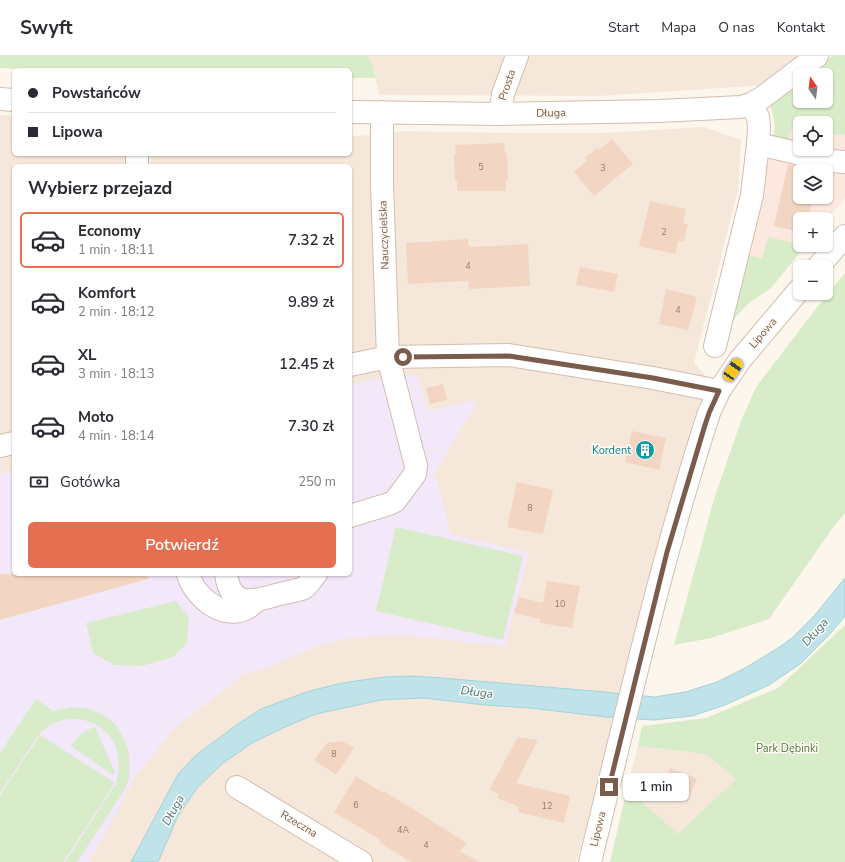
<!DOCTYPE html>
<html lang="pl">
<head>
<meta charset="utf-8">
<style>
  :root { --surface:#fff; --page:#f2f2f3; --text:#2b2b33; --muted:#7c7c81; --line:#e1e1e2; --accent:#e76f51 }
  body { margin:0; font-family:"Nunito Sans",sans-serif; background:var(--page); color:var(--text); height:100vh; display:flex; flex-direction:column; font-size:15px; white-space:nowrap }
  * { box-sizing:border-box; margin:0 }
  p { font-size:13px; color:var(--muted) }
  .icon { flex:none; width:22px; height:22px; fill:none; stroke:currentColor; stroke-width:2; stroke-linecap:round; stroke-linejoin:round }
  .map { position:relative; flex:1; overflow:hidden }
  .sheet { position:absolute; left:12px; top:108px; width:340px; height:412px; display:flex; flex-direction:column; background:var(--surface); border-radius:6px; box-shadow:0 1px 3px #0004 }
  .sheet>* { flex:none }
  .guide { position:absolute; left:12px; top:12px; width:340px; height:88px; border-radius:6px; box-shadow:0 1px 3px #0004; display:grid; align-content:center; height:88px; padding:0 16px; background:var(--surface) }
  .needle { width:26px; rotate:346deg }
  .buttons { position:absolute; left:793px; top:12px; display:grid; gap:8px }
  .buttons a { display:grid; place-items:center; width:40px; height:40px; border-radius:6px; background:var(--surface); box-shadow:0 1px 3px #0004; font-size:20px }
  .end { position:absolute; width:18px; height:18px; margin:-9px; border:5px solid #7a5c4d; background:#fff; box-shadow:0 0 0 2px #fff }
  .from { border-radius:50% }
  .bubble { position:absolute; height:28px; border-radius:6px; background:var(--surface); box-shadow:0 1px 3px #0004; font-size:13px; font-weight:600; line-height:28px; text-align:center }
  .car { position:absolute; width:12px; height:24px; margin:-12px -6px; border-radius:5px; box-shadow:0 0 3px 1px #0007; background:linear-gradient(#f5c518 24%,#345 0 40%,#f5c518 0 76%,#345 0 86%,#f5c518 0) }
  .guide b { display:flex; align-items:center; gap:14px; height:38px; font-size:15px }
  .guide b+b { border-top:1px solid var(--line) }
  .guide i { width:10px; height:10px; background:var(--text) }
  ul { padding:0; list-style:none }
  li { display:flex; align-items:center; gap:12px; height:56px; margin:0 8px 6px; padding:0 8px; border:2px solid transparent; border-radius:6px }
  li div { flex:1 }
  li b { display:block; font-size:15px }
  li em { font-style:normal; font-weight:600 }
  li.on { border-color:var(--accent) }
  li>.icon { width:36px; height:36px; stroke-width:1.5 }
  h2 { padding:0 16px; font-size:18px; line-height:48px }
  .pay { display:flex; align-items:center; gap:10px; height:44px; padding:0 16px; font-size:15px }
  .pay p { margin-inline-start:auto }
  .button { display:flex; gap:8px; margin-top:auto; padding:8px 16px }
  .button a { flex:1; height:46px; border-radius:6px; background:var(--accent); color:#fff; font-size:16px; font-weight:600; line-height:46px; text-align:center }
  header { display:flex; align-items:center; gap:24px; box-sizing:border-box; height:56px; padding:0 20px; background:var(--surface); border-bottom:1px solid var(--line) }
  header strong { font-size:19px }
  nav { display:flex; gap:22px; margin-inline-start:auto; font-size:14px }
  .map>svg:first-child { display:block }
  .residential { fill:#f5e8da; fill-rule:evenodd }
  .commercial { fill:#fde8e0; fill-rule:evenodd }
  .education { fill:#f3e8fa }
  .green { fill:#d8ecc9 }
  .water { fill:#bfe3e8; stroke:#a5d3da }
  .building { fill:#f3d5c3 }
  .lines { fill:none; stroke-linecap:round; stroke-linejoin:round }
  .minor-casing { stroke:#d1beb0; stroke-width:24 }
  .minor { stroke:#fff; stroke-width:22 }
  .route { stroke:#7a5c4d; stroke-width:5 }
  .labels { text-anchor:middle; dominant-baseline:central; stroke-width:3; stroke-linejoin:round; paint-order:stroke }
  .number-label { font-size:9px; fill:#987a6a }
  .street-label { font-size:11px; fill:#7a5c4d; stroke:#fffaf3 }
  .culture-label { font-size:11px; fill:#0d838f; stroke:#fffaf3; text-anchor:end }
  .park-label { font-size:11px; fill:#537a41; stroke:#fffaf3 }
  .water-label { font-size:12px; font-style:italic; fill:#437c86; stroke:#fffaf3 }
</style>
</head>
<body>
<header>
<strong>Swyft</strong>
<nav><a>Start</a><a>Mapa</a><a>O nas</a><a>Kontakt</a></nav>
</header>
<div class="map">
<svg width="845" height="806" viewBox="0 0 845 806">
  <rect width="100%" height="100%" fill="#fdf6ec"/>
  <!-- residential -->
  <path class="residential" d="M368 0H804L766 29 599 40 379 39 373 11Z
    M0 59 14 60V98H350V80H359L402 75 508 77H604L704 71 741 84 738 134 694 307 719 335 576 806H0ZM14 110H350V518H14Z
    M638 690 696 697 708 700 736 723 678 779 627 733Z"/>
  <!-- commercial -->
  <path class="commercial" d="M792 69 800 71V93H826V77L845 79V142L826 165V163H800V189L762 202 747 199 773 83ZM800 115H826V141H800Z"/>
  <!-- education -->
  <path class="education" d="M404 318 418 320 428 355 478 344 435 417 451 478 529 497 505 590 403 579 349 582 317 590 267 612 244 618 174 673 135 721 100 788 88 806H0V418L14 414V518H350V328Z"/>
  <!-- green -->
  <path class="green" d="M0 0H368L373 11 375 22H350V14H32L0 12Z
    M832 0H845V79L826 77V67H800V71L792 70 787 87 773 83C776 69 775 61 769 48L800 24V45H826V19H807Z
    M768 181 800 188V189H806L771 232 749 247 730 267 747 199 762 202Z
    M845 217V457L832 473 769 563 711 582 674 589 714 443 741 365 756 331 815 254Z
    M396 471 523 500 503 584 376 555Z
    M176 545 189 561 187 587 173 601 142 610 114 609 93 597 86 567Z
    M845 569V806H610L627 733 678 778 736 723 708 700 696 697 638 690 642 670 706 662 778 632Z
    M36 643 53 655 71 651 90 653 103 659 113 666 120 675 126 687 129 697V722L124 735 77 806H65L116 728C119 715 120 702 115 689 104 664 70 655 48 671 37 678 31 690 24 701 16 713 8 725 0 737V697Z
    M95 671 115 716 113 719 71 690C78 680 83 675 95 671Z
    M40 679 115 727 63 806H0V740Z"/>
  <!-- water -->
  <path class="water" d="M845 522V560L830 578 800 608 769 629 725 649 692 660 654 664 606 661 530 652 485 649 423 642 381 644 316 658 287 670 252 687 222 708 197 732 178 760 158 806H131L178 718 196 699 238 668 261 653 306 636 342 627 384 621 411 620 442 622 593 635 655 641 685 636 717 626 745 612 778 592 792 582 814 560Z"/>
  <!-- building -->
  <path class="building" d="M612 83 633 108 594 140 574 116 587 104 585 102 597 92 599 94Z
    M504 87 505 97H507L508 124H506V135H457V125H455L454 98H456L455 89Z
    M788 108 818 115H800V141H826V117L833 118 824 149 812 146 808 163H800V176L774 170Z
    M650 145 686 153 683 167 688 168 684 186 678 185 675 198 639 190Z
    M468 183V188H469L470 191 528 188 530 230 469 233 468 225 408 228 406 187Z
    M580 211 618 218 614 236 576 229Z
    M666 233 697 241 688 274 659 268Z
    M443 328 447 344 430 348 426 332Z
    M632 375 666 382 659 414 625 406Z
    M517 426 553 434 543 478 507 471Z
    M0 518H147L148 523 0 564Z
    M547 525 580 530 572 572 540 567V563L514 557 519 541 543 547Z
    M518 681 538 684 516 727 570 740 564 767 518 756 519 751 497 742 499 738 489 734Z
    M342 685 354 692 336 719 314 704 327 687Z
    M670 712 697 723 687 746 661 735Z
    M356 720 383 737 384 735 467 787 460 795 480 806H411L379 786 380 784 334 756Z"/>
  <g class="lines">
    <!-- minor casing -->
    <g class="minor-casing">
      <path id="minor" d="M0 43 14 44
        M350 56 500 58 659 55 741 51 751 48 763 41 817 0
        M500 58 503 38 517 0
        M758 88 832 105 845 106
        M137 110V98
        M818 211 845 180
        M715 290 752 139 758 88 759 71 758 61 751 48
        M350 309 388 301 509 299 653 322 719 335
        M0 390 14 387
        M350 460 389 448 395 445 415 418 416 410 388 301 382 128V56
        M188 518C194 540 222 564 245 553 249 552 253 547 257 544
        M226 518C231 554 254 545 280 538 285 537 299 534 304 532 308 529 312 522 316 518
        M237 731 361 806
        M590 806C627 656 661 504 709 357L719 335 740 304 800 233"/>
    </g>
    <!-- minor -->
    <use href="#minor" class="minor"/>
  </g>
  <g class="lines">
    <!-- route -->
    <path class="route" d="M403 301 509 300 653 322 719 335 709 357 705 369 667 496 609 731"/>
  </g>
  <!-- icons -->
  <defs>
    <g id="building-disc" transform="scale(1)"><circle r="9.5" fill="#0f9aa8" stroke="#fffaf3"/><path d="M-4-6H4V6H1V3H-1V6H-4ZM-2.5-4.3h1.7v1.8h-1.7ZM.8-4.3h1.7v1.8H.8ZM-2.5-1h1.7V.8h-1.7ZM.8-1h1.7V.8H.8Z" fill="#fff"/></g>
  </defs>
  <g fill-rule="evenodd">
    <use href="#building-disc" x="645" y="394"/>
  </g>
  <g class="labels">
    <!-- number labels -->
    <g class="number-label">
      <text x="481" y="111">5</text>
      <text x="603" y="112">3</text>
      <text x="664" y="176">2</text>
      <text x="468" y="210">4</text>
      <text x="678" y="254">4</text>
      <text x="530" y="452">8</text>
      <text x="560" y="548">10</text>
      <text x="334" y="698">8</text>
      <text x="356" y="749">6</text>
      <text x="547" y="750">12</text>
      <text x="403" y="774">4A</text>
      <text x="426" y="789">4</text>
    </g>
    <!-- street labels -->
    <g class="street-label">
      <text transform="translate(507 29) rotate(-72)">Prosta</text>
      <text transform="translate(551 57) rotate(-1)">Długa</text>
      <text transform="translate(384 179) rotate(-92)">Nauczycielska</text>
      <text transform="translate(763 277) rotate(-50)">Lipowa</text>
      <text transform="translate(299 768) rotate(31)">Rzeczna</text>
      <text transform="translate(598 773) rotate(-76)">Lipowa</text>
    </g>
    <!-- culture labels -->
    <g class="culture-label">
      <text x="631" y="394">Kordent</text>
    </g>
    <!-- park labels -->
    <g class="park-label">
      <text x="787" y="692">Park Dębinki</text>
    </g>
    <!-- water labels -->
    <g class="water-label">
      <text transform="translate(815 576) rotate(-48)">Długa</text>
      <text transform="translate(477 636) rotate(7)">Długa</text>
      <text transform="translate(173 754) rotate(-61)">Długa</text>
    </g>
  </g>
</svg>
<div class="buttons">
<a><svg class="needle" viewBox="-14 -14 28 28"><path d="M0-13l5 13h-10z" fill="#e53935"/><path d="M0 13l5-13h-10z" fill="#7c7c81"/></svg></a>
<a><svg class="icon" aria-label="locate" viewBox="0 0 24 24"><circle cx="12" cy="12" r="6"/><path d="M12 2v4M12 18v4M2 12h4M18 12h4"/></svg></a>
<a><svg class="icon" aria-label="layers" viewBox="0 0 24 24"><path d="M12 4l9 5-9 5-9-5zM3 14l9 5 9-5"/></svg></a>
<a>+</a>
<a>−</a>
</div>
<i class="end from" style="left:403px;top:301px"></i>
<i class="end" style="left:609px;top:731px"></i>
<div class="bubble" style="left:623px;top:717px;width:66px">1 min</div>
<i class="car" style="left:733px;top:314px;rotate:34deg"></i>
<div class="guide">
<b><i class="from"></i>Powstańców</b>
<b><i></i>Lipowa</b>
</div>
<section class="sheet">
<h2>Wybierz przejazd</h2>
<ul>
<li class="on"><svg class="icon" aria-label="car" viewBox="0 0 24 24"><path d="M5 17H2v-5l4-1 3-4h7l3 4 3 1v5h-3M9 17h6M6 11h13"/><circle cx="7" cy="17" r="2"/><circle cx="17" cy="17" r="2"/></svg><div><b>Economy</b><p>1 min · 18:11</p></div><em>7.32 zł</em></li>
<li><svg class="icon" aria-label="car" viewBox="0 0 24 24"><path d="M5 17H2v-5l4-1 3-4h7l3 4 3 1v5h-3M9 17h6M6 11h13"/><circle cx="7" cy="17" r="2"/><circle cx="17" cy="17" r="2"/></svg><div><b>Komfort</b><p>2 min · 18:12</p></div><em>9.89 zł</em></li>
<li><svg class="icon" aria-label="car" viewBox="0 0 24 24"><path d="M5 17H2v-5l4-1 3-4h7l3 4 3 1v5h-3M9 17h6M6 11h13"/><circle cx="7" cy="17" r="2"/><circle cx="17" cy="17" r="2"/></svg><div><b>XL</b><p>3 min · 18:13</p></div><em>12.45 zł</em></li>
<li><svg class="icon" aria-label="car" viewBox="0 0 24 24"><path d="M5 17H2v-5l4-1 3-4h7l3 4 3 1v5h-3M9 17h6M6 11h13"/><circle cx="7" cy="17" r="2"/><circle cx="17" cy="17" r="2"/></svg><div><b>Moto</b><p>4 min · 18:14</p></div><em>7.30 zł</em></li>
</ul>
<div class="pay"><svg class="icon" aria-label="cash" viewBox="0 0 24 24"><path d="M3 7h18v10H3z"/><circle cx="12" cy="12" r="2"/></svg>Gotówka<p>250 m</p></div>
<div class="button"><a>Potwierdź</a></div>
</section>
</div>
</body>
</html>
